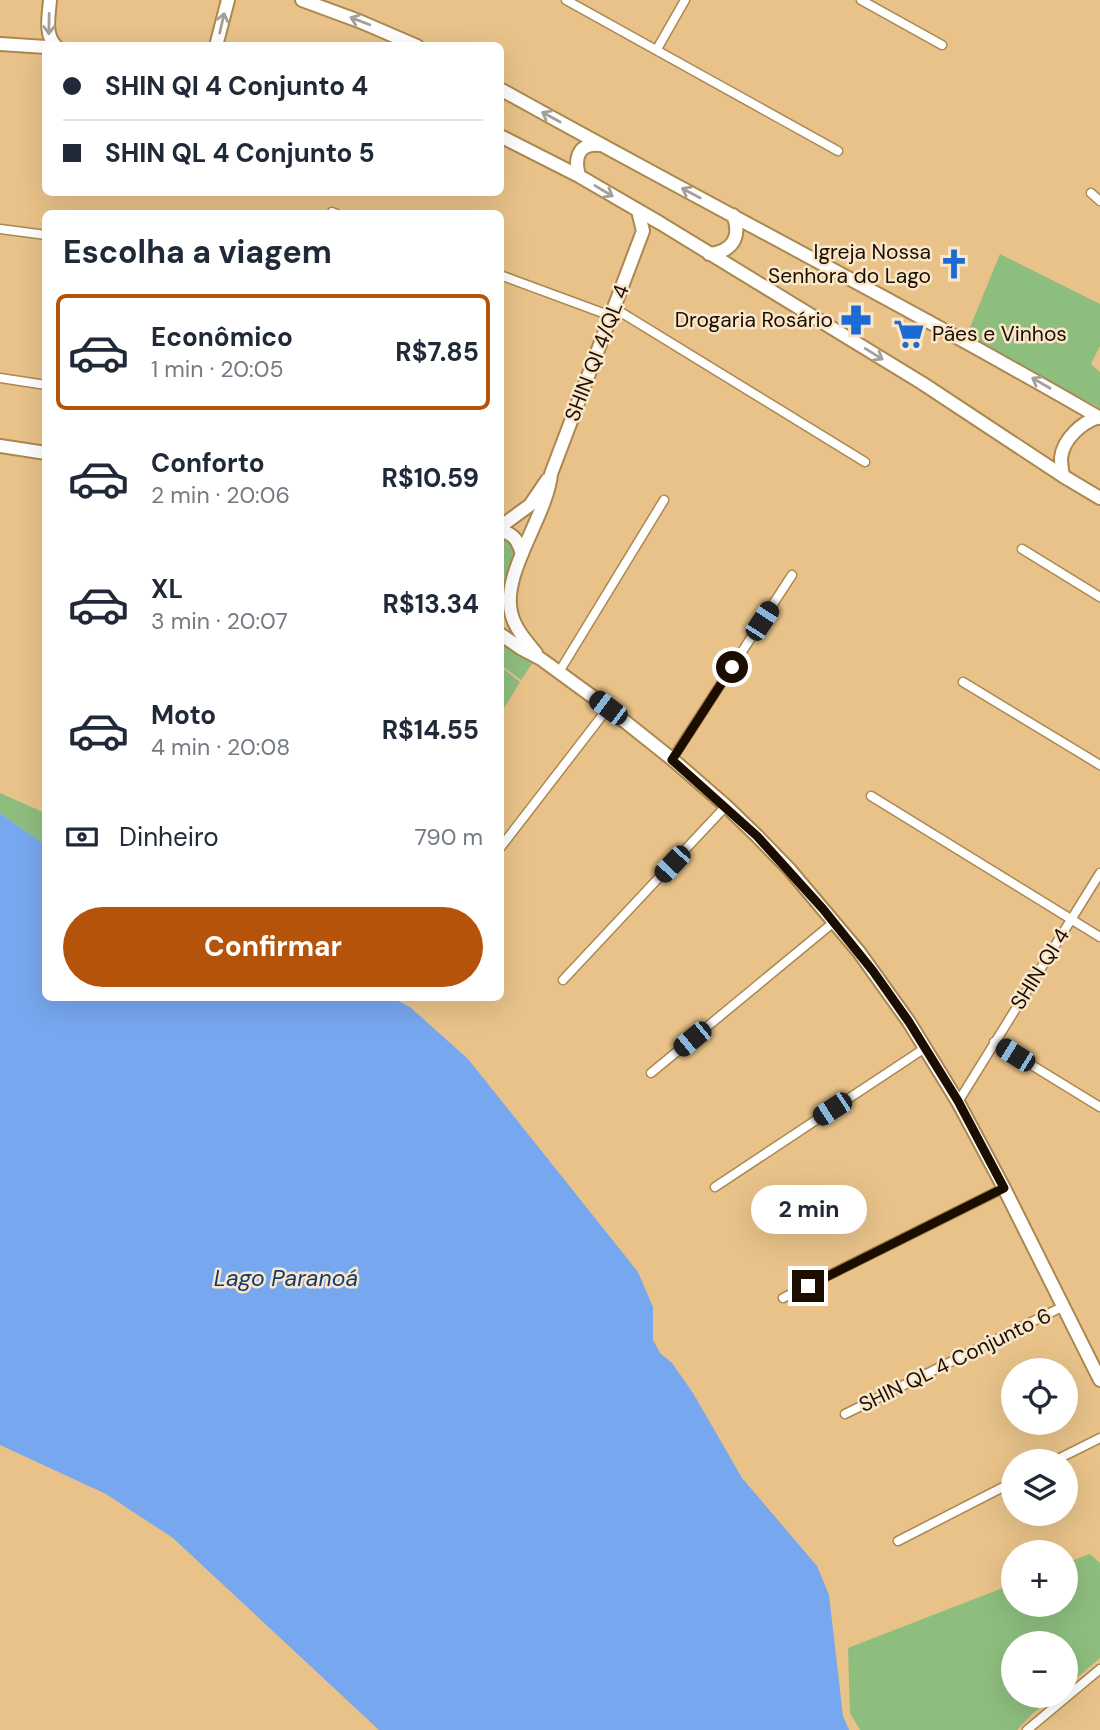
<!DOCTYPE html>
<html lang="pt">
<head>
<meta charset="utf-8">
<style>
  :root { --surface:#fff; --page:#f2f2f3; --text:#1f2937; --muted:#747a83; --line:#e0e1e3; --accent:#b45309 }
  body { margin:0; font-family:"DM Sans",sans-serif; background:var(--page); color:var(--text); height:100vh; display:flex; flex-direction:column; font-size:26px; white-space:nowrap }
  * { box-sizing:border-box; margin:0 }
  p { font-size:23px; color:var(--muted) }
  .icon { flex:none; width:38px; height:38px; fill:none; stroke:currentColor; stroke-width:2; stroke-linecap:round; stroke-linejoin:round }
  .map { position:relative; flex:1; overflow:hidden }
  .side { position:absolute; left:42px; top:210px; width:462px; height:791px; display:flex; flex-direction:column; background:var(--surface); border-radius:10px; box-shadow:0 7px 28px #0002 }
  .side>* { flex:none }
  .top-card { position:absolute; left:42px; top:42px; width:462px; height:154px; border-radius:10px; box-shadow:0 7px 28px #0002; display:grid; align-content:center; height:154px; padding:0 21px; background:var(--surface) }
  .controls { position:absolute; left:1001px; top:1358px; display:grid; gap:14px }
  .controls a { display:grid; place-items:center; width:77px; height:77px; border-radius:50%; background:var(--surface); box-shadow:0 7px 28px #0002; font-size:35px }
  .end { position:absolute; width:32px; height:32px; margin:-16px; border:9px solid #1b0e00; background:#fff; box-shadow:0 0 0 4px #fff }
  .from { border-radius:50% }
  .bubble { position:absolute; height:49px; border-radius:24px; background:var(--surface); box-shadow:0 7px 28px #0002; font-size:23px; font-weight:700; line-height:49px; text-align:center }
  .car { position:absolute; width:21px; height:42px; margin:-21px -10px; border-radius:9px; box-shadow:0 0 5px 2px #0007; background:linear-gradient(#222 24%,#8ab4d8 0 40%,#222 0 76%,#8ab4d8 0 86%,#222 0) }
  .top-card b { display:flex; align-items:center; gap:24px; height:66px; font-size:26px }
  .top-card b+b { border-top:2px solid var(--line) }
  .top-card i { width:18px; height:18px; background:var(--text) }
  ul { padding:0; list-style:none }
  li { display:flex; align-items:center; gap:21px; height:116px; margin:0 14px 10px; padding:0 7px; border:4px solid transparent; border-radius:10px }
  li div { flex:1 }
  li b { display:block; font-size:26px }
  li em { font-style:normal; font-weight:700 }
  li.on { border-color:var(--accent) }
  li>.icon { width:63px; height:63px; stroke-width:1.5 }
  h2 { padding:0 21px; font-size:32px; line-height:84px }
  .pay { display:flex; align-items:center; gap:18px; height:77px; padding:0 21px; font-size:26px }
  .pay p { margin-inline-start:auto }
  .action { display:flex; gap:14px; margin-top:auto; padding:14px 21px }
  .action a { flex:1; height:80px; border-radius:42px; background:var(--accent); color:#fff; font-size:28px; font-weight:700; line-height:80px; text-align:center }
  .map>svg:first-child { display:block }
  .green { fill:#8ebe7e }
  .water { fill:#77a7ee }
  .lines { fill:none; stroke-linecap:round; stroke-linejoin:round }
  .street-casing { stroke:#ab8850; stroke-width:11 }
  .secondary-casing { stroke:#ab8850; stroke-width:16 }
  .street { stroke:#fff; stroke-width:8 }
  .secondary { stroke:#fff; stroke-width:12 }
  .oneway { stroke:#a49f99 }
  .route { stroke:#1b0e00; stroke-width:9 }
  .labels { text-anchor:middle; dominant-baseline:central; stroke-width:5; stroke-linejoin:round; paint-order:stroke }
  .poi-label { font-size:21px; fill:#1b0e00; stroke:#fae7ca; text-anchor:end }
  .street-label { font-size:21px; fill:#1b0e00; stroke:#fae7ca }
  .water-label { font-size:23px; font-style:italic; fill:#0d3b79; stroke:#fae7ca }
</style>
</head>
<body>
<div class="map">
<svg width="1100" height="1730" viewBox="0 0 1100 1730">
  <rect width="100%" height="100%" fill="#e8c289"/>
  <!-- green -->
  <path class="green" d="M1000 254 1100 304V346L1091 364 1100 372V408L966 337Z
    M501 539H508L516 545C515 561 511 574 501 587Z
    M500 639 534 661 521 680 501 665Z
    M501 667 520 682 501 713Z
    M0 793 45 813V845L0 813Z
    M1090 1554 1100 1563V1658L1066 1687V1643H1013V1696H1055L1032 1714 1017 1730H860L850 1713 848 1648 1013 1584V1605H1066V1563Z"/>
  <!-- water -->
  <path class="water" d="M0 813 45 845 46 998H393L410 1007 468 1059 638 1272 653 1307V1340L660 1353 672 1363 693 1393 742 1478 817 1566 829 1595 843 1716 849 1730H379L173 1538 106 1494 0 1445Z"/>
  <g class="lines">
    <!-- street casing -->
    <g class="street-casing">
      <path id="street" d="M566 0 838 151
        M861 0 942 45
        M657 49 685 0
        M1091 193 1100 201
        M332 212 337 214
        M0 229 46 235
        M500 275 611 316
        M614 308 865 462
        M0 378 46 385
        M1022 549 1100 597
        M559 672 664 500
        M963 682 1100 765
        M672 759 792 575
        M871 796 1100 937
        M500 848 608 708
        M563 980 726 806
        M994 1042 1100 1107
        M651 1073 834 922
        M958 1102 1100 873
        M715 1187 925 1048
        M783 1298 1004 1188
        M845 1414 1064 1306
        M1054 1461 1100 1438
        M898 1541 1013 1482
        M1027 1730 1100 1669"/>
    </g>
    <!-- secondary casing -->
    <g class="secondary-casing">
      <path id="secondary" d="M50 0C49 15 44 35 56 46
        M302 0 359 21 417 46
        M0 44 46 47
        M216 46 228 0
        M500 89C699 200 903 304 1100 418
        M500 136 579 176 660 223 922 383 1063 476 1100 498
        M579 176C574 158 578 143 600 145
        M709 254C732 252 742 237 733 215
        M0 446 46 453
        M1063 476C1062 470 1061 464 1061 458 1063 439 1082 422 1099 417
        M500 527 530 505 547 480
        M500 531C514 533 518 541 522 554
        M500 634 522 649 541 659 608 708 672 759 726 806 757 836 790 870 859 952 909 1022 958 1102 1004 1188 1100 1380
        M536 653C527 642 516 630 512 616 499 575 547 517 551 474L643 231 638 211"/>
    </g>
    <!-- street -->
    <use href="#street" class="street"/>
    <!-- secondary -->
    <use href="#secondary" class="secondary"/>
  </g>
  <!-- one-way arrows -->
  <defs><path id="oneway-shaft" d="M-6 0H5M1.5-3L5.5 0L1.5 3" fill="none" stroke-width="1.6" stroke-linecap="round" stroke-linejoin="round" transform="scale(1.75)"/></defs>
  <g class="oneway">
    <use href="#oneway-shaft" transform="translate(360 21) rotate(-159)"/>
    <use href="#oneway-shaft" transform="translate(222 23) rotate(-77)"/>
    <use href="#oneway-shaft" transform="translate(49 24) rotate(91)"/>
    <use href="#oneway-shaft" transform="translate(551 117) rotate(-151)"/>
    <use href="#oneway-shaft" transform="translate(604 191) rotate(31)"/>
    <use href="#oneway-shaft" transform="translate(691 193) rotate(-152)"/>
    <use href="#oneway-shaft" transform="translate(874 354) rotate(32)"/>
    <use href="#oneway-shaft" transform="translate(1041 383) rotate(-150)"/>
  </g>
  <g class="lines">
    <!-- route -->
    <path class="route" d="M732 667 672 760 757 836 823 909 873 971 909 1022 958 1101 1004 1188 808 1286"/>
  </g>
  <!-- icons -->
  <defs>
    <g id="church-bare" transform="scale(2.415)"><path d="M-1.2-6h2.4v3.5h3.3v2.4h-3.3V6h-2.4V-.1h-3.3v-2.4h3.3Z" fill="#1c6bd5" stroke="#fae7ca" stroke-width="2.5" paint-order="stroke"/></g>
    <g id="pharmacy-bare" transform="scale(2.415)"><path d="M-2-6h4v4h4v4h-4v4h-4v-4h-4v-4h4Z" fill="#1c6bd5" stroke="#fae7ca" stroke-width="2.5" paint-order="stroke"/></g>
    <g id="supermarket-bare" transform="scale(2.415)"><path d="M-6-5.5h2.5l.6 2H6L4.5 2H-2.5L-4.4-4H-6ZM-1.5 3.2a1.3 1.3 0 1 0 .1 0ZM3 3.2a1.3 1.3 0 1 0 .1 0Z" fill="#1c6bd5" stroke="#fae7ca" stroke-width="2.5" paint-order="stroke"/></g>
  </defs>
  <g fill-rule="evenodd">
    <use href="#church-bare" x="954" y="264"/>
    <use href="#pharmacy-bare" x="856" y="320"/>
    <use href="#supermarket-bare" x="909" y="334"/>
  </g>
  <g class="labels">
    <!-- poi labels -->
    <g class="poi-label">
      <text x="931" y="252">Igreja Nossa<tspan x="931" dy="24">Senhora do Lago</tspan></text>
      <text x="833" y="320">Drogaria Rosário</text>
      <text x="932" y="334" text-anchor="start">Pães e Vinhos</text>
    </g>
    <!-- street labels -->
    <g class="street-label">
      <text transform="translate(597 353) rotate(-69)">SHIN QI 4/QL 4</text>
      <text transform="translate(1040 969) rotate(-58)">SHIN QI 4</text>
      <text transform="translate(955 1360) rotate(-26)">SHIN QL 4 Conjunto 6</text>
    </g>
    <!-- water labels -->
    <g class="water-label">
      <text x="286" y="1278">Lago Paranoá</text>
    </g>
  </g>
</svg>
<div class="controls">
<a><svg class="icon" aria-label="locate" viewBox="0 0 24 24"><circle cx="12" cy="12" r="6"/><path d="M12 2v4M12 18v4M2 12h4M18 12h4"/></svg></a>
<a><svg class="icon" aria-label="layers" viewBox="0 0 24 24"><path d="M12 4l9 5-9 5-9-5zM3 14l9 5 9-5"/></svg></a>
<a>+</a>
<a>−</a>
</div>
<i class="end from" style="left:732px;top:667px"></i>
<i class="end" style="left:808px;top:1286px"></i>
<div class="bubble" style="left:751px;top:1185px;width:116px">2 min</div>
<i class="car" style="left:762px;top:621px;rotate:33deg"></i>
<i class="car" style="left:608px;top:708px;rotate:307deg"></i>
<i class="car" style="left:672px;top:864px;rotate:223deg"></i>
<i class="car" style="left:692px;top:1039px;rotate:231deg"></i>
<i class="car" style="left:1015px;top:1055px;rotate:302deg"></i>
<i class="car" style="left:832px;top:1109px;rotate:237deg"></i>
<div class="top-card">
<b><i class="from"></i>SHIN QI 4 Conjunto 4</b>
<b><i></i>SHIN QL 4 Conjunto 5</b>
</div>
<section class="side">
<h2>Escolha a viagem</h2>
<ul>
<li class="on"><svg class="icon" aria-label="car" viewBox="0 0 24 24"><path d="M5 17H2v-5l4-1 3-4h7l3 4 3 1v5h-3M9 17h6M6 11h13"/><circle cx="7" cy="17" r="2"/><circle cx="17" cy="17" r="2"/></svg><div><b>Econômico</b><p>1 min · 20:05</p></div><em>R$7.85</em></li>
<li><svg class="icon" aria-label="car" viewBox="0 0 24 24"><path d="M5 17H2v-5l4-1 3-4h7l3 4 3 1v5h-3M9 17h6M6 11h13"/><circle cx="7" cy="17" r="2"/><circle cx="17" cy="17" r="2"/></svg><div><b>Conforto</b><p>2 min · 20:06</p></div><em>R$10.59</em></li>
<li><svg class="icon" aria-label="car" viewBox="0 0 24 24"><path d="M5 17H2v-5l4-1 3-4h7l3 4 3 1v5h-3M9 17h6M6 11h13"/><circle cx="7" cy="17" r="2"/><circle cx="17" cy="17" r="2"/></svg><div><b>XL</b><p>3 min · 20:07</p></div><em>R$13.34</em></li>
<li><svg class="icon" aria-label="car" viewBox="0 0 24 24"><path d="M5 17H2v-5l4-1 3-4h7l3 4 3 1v5h-3M9 17h6M6 11h13"/><circle cx="7" cy="17" r="2"/><circle cx="17" cy="17" r="2"/></svg><div><b>Moto</b><p>4 min · 20:08</p></div><em>R$14.55</em></li>
</ul>
<div class="pay"><svg class="icon" aria-label="cash" viewBox="0 0 24 24"><path d="M3 7h18v10H3z"/><circle cx="12" cy="12" r="2"/></svg>Dinheiro<p>790 m</p></div>
<div class="action"><a>Confirmar</a></div>
</section>
</div>
</body>
</html>
